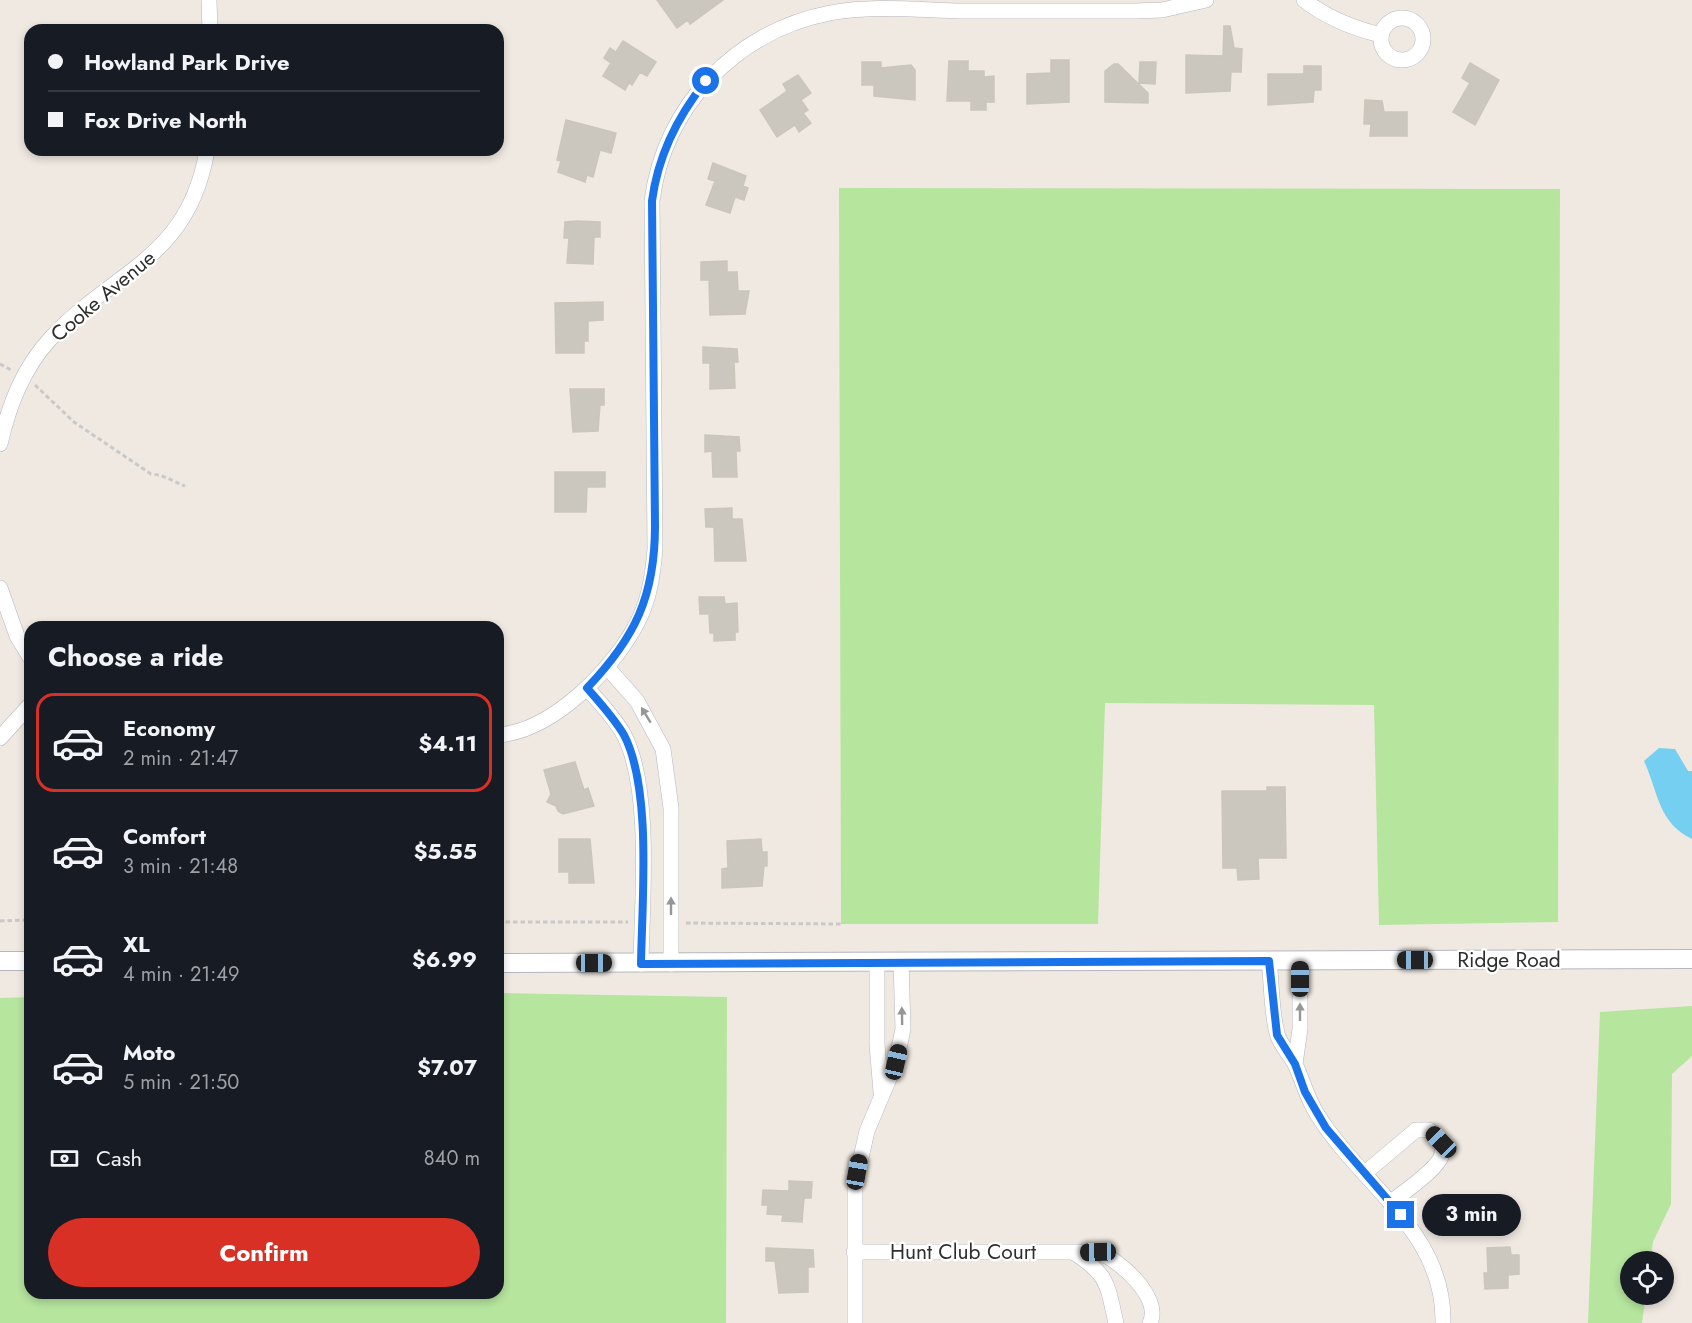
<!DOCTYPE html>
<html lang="en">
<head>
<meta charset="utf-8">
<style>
  :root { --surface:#171b24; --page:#242831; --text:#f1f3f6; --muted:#9ea1a6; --line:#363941; --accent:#d93025 }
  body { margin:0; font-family:Jost,sans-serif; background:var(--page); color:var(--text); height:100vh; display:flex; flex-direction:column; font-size:22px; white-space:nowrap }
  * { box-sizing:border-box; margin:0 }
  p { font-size:20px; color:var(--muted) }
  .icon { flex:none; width:33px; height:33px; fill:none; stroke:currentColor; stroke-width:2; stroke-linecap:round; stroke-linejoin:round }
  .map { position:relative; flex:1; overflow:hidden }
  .side { position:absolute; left:24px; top:621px; width:480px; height:678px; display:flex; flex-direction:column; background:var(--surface); border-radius:18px; box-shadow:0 3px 9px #0003 }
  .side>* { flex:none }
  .top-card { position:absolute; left:24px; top:24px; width:480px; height:132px; border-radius:18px; box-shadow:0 3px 9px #0003; display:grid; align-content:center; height:132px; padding:0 24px; background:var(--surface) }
  .controls { position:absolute; left:1620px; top:1251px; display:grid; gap:12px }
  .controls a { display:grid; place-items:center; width:54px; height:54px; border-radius:50%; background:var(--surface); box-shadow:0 3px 9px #0003; font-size:30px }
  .end { position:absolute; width:27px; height:27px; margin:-14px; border:8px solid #1a73e8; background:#fff; box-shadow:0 0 0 3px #fff }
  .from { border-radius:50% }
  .bubble { position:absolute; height:42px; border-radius:21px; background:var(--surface); box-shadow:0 3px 9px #0003; font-size:20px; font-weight:700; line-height:42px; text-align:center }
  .car { position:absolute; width:18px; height:36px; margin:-18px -9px; border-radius:8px; box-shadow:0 0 4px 2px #0007; background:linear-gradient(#222 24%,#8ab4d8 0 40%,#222 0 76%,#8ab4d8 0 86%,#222 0) }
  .top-card b { display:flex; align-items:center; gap:21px; height:57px; font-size:22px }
  .top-card b+b { border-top:2px solid var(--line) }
  .top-card i { width:15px; height:15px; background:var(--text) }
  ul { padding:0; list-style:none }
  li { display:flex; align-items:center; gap:18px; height:99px; margin:0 12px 9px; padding:0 12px; border:3px solid transparent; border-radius:18px }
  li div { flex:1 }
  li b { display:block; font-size:22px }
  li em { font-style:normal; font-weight:700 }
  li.active { border-color:var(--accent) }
  li>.icon { width:54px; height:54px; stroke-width:1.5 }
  h2 { padding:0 24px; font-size:27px; line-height:72px }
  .pay { display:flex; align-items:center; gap:15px; height:66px; padding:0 24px; font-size:22px }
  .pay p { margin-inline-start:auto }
  .action { display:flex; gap:12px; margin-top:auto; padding:12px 24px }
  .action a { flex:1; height:69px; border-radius:36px; background:var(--accent); color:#fff; font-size:24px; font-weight:700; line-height:69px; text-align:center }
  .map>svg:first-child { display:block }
  .green { fill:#b6e59e }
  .water { fill:#75cff0 }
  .building { fill:#cbc7bf; stroke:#cbc5ba; stroke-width:1.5 }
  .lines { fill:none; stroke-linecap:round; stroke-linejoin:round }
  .minor-casing { stroke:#b4b7c1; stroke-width:16 }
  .tertiary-casing { stroke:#b4b7c1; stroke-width:20 }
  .path { stroke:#c9c9c9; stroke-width:3; stroke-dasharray:4.5 3; stroke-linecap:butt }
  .minor { stroke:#fff; stroke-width:15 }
  .tertiary { stroke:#fff; stroke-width:18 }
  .oneway { fill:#969696 }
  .route { stroke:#1a73e8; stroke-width:8 }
  .labels { text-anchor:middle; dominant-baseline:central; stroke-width:4.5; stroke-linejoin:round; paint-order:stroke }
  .street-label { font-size:21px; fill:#2e2e2e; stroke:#fff }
</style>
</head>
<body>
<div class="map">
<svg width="1692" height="1323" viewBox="0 0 1692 1323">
  <rect width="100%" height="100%" fill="#efe9e1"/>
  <!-- green -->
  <path class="green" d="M839 188 1560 189 1558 922 1379 925 1374 705 1105 703 1098 924H841Z
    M498 993 727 997 726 1323H0V998L30 997V1293H498Z
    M1692 1006V1056L1672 1074 1671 1204 1653 1242 1650 1261 1630 1262V1294L1646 1295 1642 1323H1588L1600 1012Z"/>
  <!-- water -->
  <path class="water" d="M1659 748 1675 749 1688 771H1692V839C1658 823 1658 791 1644 761Z"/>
  <!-- building -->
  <path class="building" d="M657 0H723L690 24 688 20 677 28Z
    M1224 26H1230L1234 48 1242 49 1241 72H1231L1230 91 1186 93V55L1223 56Z
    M623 41 656 62 647 76 640 72 632 85 629 83 625 90 603 76 611 63 604 58 610 48 616 52Z
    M1051 60H1069V102L1027 104V74L1051 73Z
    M949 61H968V71H984V77L994 76V102H986V110H971V101H947Z
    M862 62H881V68L911 65 915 70V100L874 96V85H862Z
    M1140 62H1156L1155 84 1139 83Z
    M1470 63 1499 80 1475 125 1453 112 1470 83 1462 78Z
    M1114 64H1118L1148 93V103L1105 102V71Z
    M1304 66H1321V90H1314L1313 102 1268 105V74H1304Z
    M798 75 811 93 801 100 808 110 803 113 811 123 799 132 795 125 777 137 760 110 787 91 783 84Z
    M1365 100 1382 101 1384 112H1407V136H1370L1371 124H1364Z
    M566 120 616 133 611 153 600 150 593 177 587 175 585 182 558 172 561 161 557 160Z
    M713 163 746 176 743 186 748 188 744 200 735 197 730 213 706 205 715 181 708 179Z
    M577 221 600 222V237H594L593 264 567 263 569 238H564L565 222Z
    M727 261V272H737L738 291H749L745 314 710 315 709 280H701V262Z
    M603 302V320L588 321V341H584V353H556L555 303Z
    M703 347 737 349 738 362H734L735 388 710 389V363H703Z
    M570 389H604V405H600L598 431 573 432Z
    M705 435 739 437 740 451H736L737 477H713L712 451 705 452Z
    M555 472H605V487H587L586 512H555Z
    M732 508V519H742L746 561H715L714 527H706L705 509Z
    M699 597H724L725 604 737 603 738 632H735V640L714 641V633H710L709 614H700Z
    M575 762 584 790 588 788 594 806 563 814 558 811 556 806 547 802 551 794 544 770Z
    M1267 787H1285L1286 858H1258L1259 879 1238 880 1237 868H1223L1222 791H1267Z
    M559 839H590L594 883H569V872H559Z
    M761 839 762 852H767V866H764L762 886 722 888V869L728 868 727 841Z
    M789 1181 812 1182 811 1198H804L802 1222 782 1221 783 1215 767 1214 768 1205H762L763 1190 789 1191Z
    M1510 1247 1511 1255H1519V1274L1508 1275V1288L1485 1289 1484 1273H1488L1487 1248Z
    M766 1248 813 1250 814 1267H808V1292L779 1293 775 1261H766Z"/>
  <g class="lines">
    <!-- minor casing -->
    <g class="minor-casing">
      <path id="minor" d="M209 0 210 30
        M1304 0C1327 18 1352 28 1381 35
        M1381 39a21 21 0 1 1 42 0a21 21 0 1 1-42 0Z
        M0 444C9 405 23 368 51 338 114 270 189 259 207 150
        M0 588 17 636 30 657
        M607 667 637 701 663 749 671 808V964
        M587 688C600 703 614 717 624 735 652 789 642 901 641 964
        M498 735C554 731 618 665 640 617 650 596 653 572 655 549L652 201C664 106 736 31 830 13 872 5 919 10 962 11 1020 11 1078 11 1135 11L1162 10 1206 0
        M0 738 30 705
        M1269 961C1272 984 1271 1010 1277 1033 1279 1044 1290 1054 1295 1064 1303 1081 1307 1098 1317 1114 1361 1185 1445 1232 1443 1323
        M877 962V1044L881 1092
        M1295 1064 1300 1029V961
        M1365 1173 1416 1130H1429C1436 1136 1444 1143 1442 1154 1439 1169 1402 1193 1390 1203
        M854 1252H1098C1120 1260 1162 1298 1150 1323
        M1073 1252C1109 1275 1107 1284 1116 1323
        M855 1323V1184L867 1131 896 1062 903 1029 901 961"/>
    </g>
    <!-- tertiary casing -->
    <g class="tertiary-casing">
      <path id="tertiary" d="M0 961H30
        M498 963 1692 959"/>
    </g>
    <!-- path -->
    <path class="path" d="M0 364 11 370
      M35 385 74 422 151 474C165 475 172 481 185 486
      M0 921 30 920
      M498 922H628
      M686 923 841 924"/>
    <!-- minor -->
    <use href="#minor" class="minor"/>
    <!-- tertiary -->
    <use href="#tertiary" class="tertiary"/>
  </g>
  <!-- one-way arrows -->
  <defs><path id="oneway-solid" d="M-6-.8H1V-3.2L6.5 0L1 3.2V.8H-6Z" transform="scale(1.5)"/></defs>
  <g class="oneway">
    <use href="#oneway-solid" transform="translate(646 715) rotate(-121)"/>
    <use href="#oneway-solid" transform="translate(671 906) rotate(-90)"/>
    <use href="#oneway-solid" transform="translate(1300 1012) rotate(-90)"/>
    <use href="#oneway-solid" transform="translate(902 1016) rotate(-91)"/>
  </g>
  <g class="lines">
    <!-- route -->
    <path class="route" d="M706 81C677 117 658 155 652 201L655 526C655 596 635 638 587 688 600 703 614 718 624 735 652 789 642 901 641 964L1269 961 1277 1035 1295 1064 1305 1092 1326 1128 1401 1215"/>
  </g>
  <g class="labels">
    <!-- street labels -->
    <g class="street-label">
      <text transform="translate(103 296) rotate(-40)">Cooke Avenue</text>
      <text x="1509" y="960">Ridge Road</text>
      <text x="963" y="1252">Hunt Club Court</text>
    </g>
  </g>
</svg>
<div class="controls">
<a><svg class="icon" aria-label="locate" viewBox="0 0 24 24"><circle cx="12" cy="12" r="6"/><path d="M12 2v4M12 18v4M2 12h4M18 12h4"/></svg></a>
</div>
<i class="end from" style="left:706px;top:81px"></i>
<i class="end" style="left:1401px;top:1215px"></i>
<div class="bubble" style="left:1422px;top:1194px;width:99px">3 min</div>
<i class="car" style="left:1415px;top:960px;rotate:270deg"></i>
<i class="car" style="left:594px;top:963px;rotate:90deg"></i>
<i class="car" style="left:1300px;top:979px;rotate:0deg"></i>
<i class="car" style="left:896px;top:1062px;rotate:13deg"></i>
<i class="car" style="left:1441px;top:1142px;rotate:316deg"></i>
<i class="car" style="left:857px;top:1172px;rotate:10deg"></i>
<i class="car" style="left:1098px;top:1252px;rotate:269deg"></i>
<div class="top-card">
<b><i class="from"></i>Howland Park Drive</b>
<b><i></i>Fox Drive North</b>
</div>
<section class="side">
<h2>Choose a ride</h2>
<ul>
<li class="active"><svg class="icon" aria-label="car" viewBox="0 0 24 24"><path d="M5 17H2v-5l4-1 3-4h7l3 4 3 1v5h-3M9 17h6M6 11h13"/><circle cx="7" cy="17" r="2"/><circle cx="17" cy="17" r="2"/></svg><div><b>Economy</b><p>2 min · 21:47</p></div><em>$4.11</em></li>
<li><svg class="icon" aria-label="car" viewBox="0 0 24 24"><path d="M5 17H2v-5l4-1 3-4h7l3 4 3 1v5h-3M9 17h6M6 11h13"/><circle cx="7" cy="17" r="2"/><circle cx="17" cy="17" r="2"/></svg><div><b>Comfort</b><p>3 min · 21:48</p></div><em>$5.55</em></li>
<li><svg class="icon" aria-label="car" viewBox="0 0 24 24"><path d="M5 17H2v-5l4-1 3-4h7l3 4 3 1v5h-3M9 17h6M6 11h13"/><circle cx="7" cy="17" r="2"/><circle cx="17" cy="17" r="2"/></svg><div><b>XL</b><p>4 min · 21:49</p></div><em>$6.99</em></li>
<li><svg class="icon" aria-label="car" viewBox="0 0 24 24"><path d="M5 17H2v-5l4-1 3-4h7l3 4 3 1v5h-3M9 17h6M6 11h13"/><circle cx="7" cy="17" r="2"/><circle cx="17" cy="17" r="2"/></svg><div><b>Moto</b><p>5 min · 21:50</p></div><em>$7.07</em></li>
</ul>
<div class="pay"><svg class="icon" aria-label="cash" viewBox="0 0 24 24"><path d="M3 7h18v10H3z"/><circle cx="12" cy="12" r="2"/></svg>Cash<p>840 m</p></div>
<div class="action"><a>Confirm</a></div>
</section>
</div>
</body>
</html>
